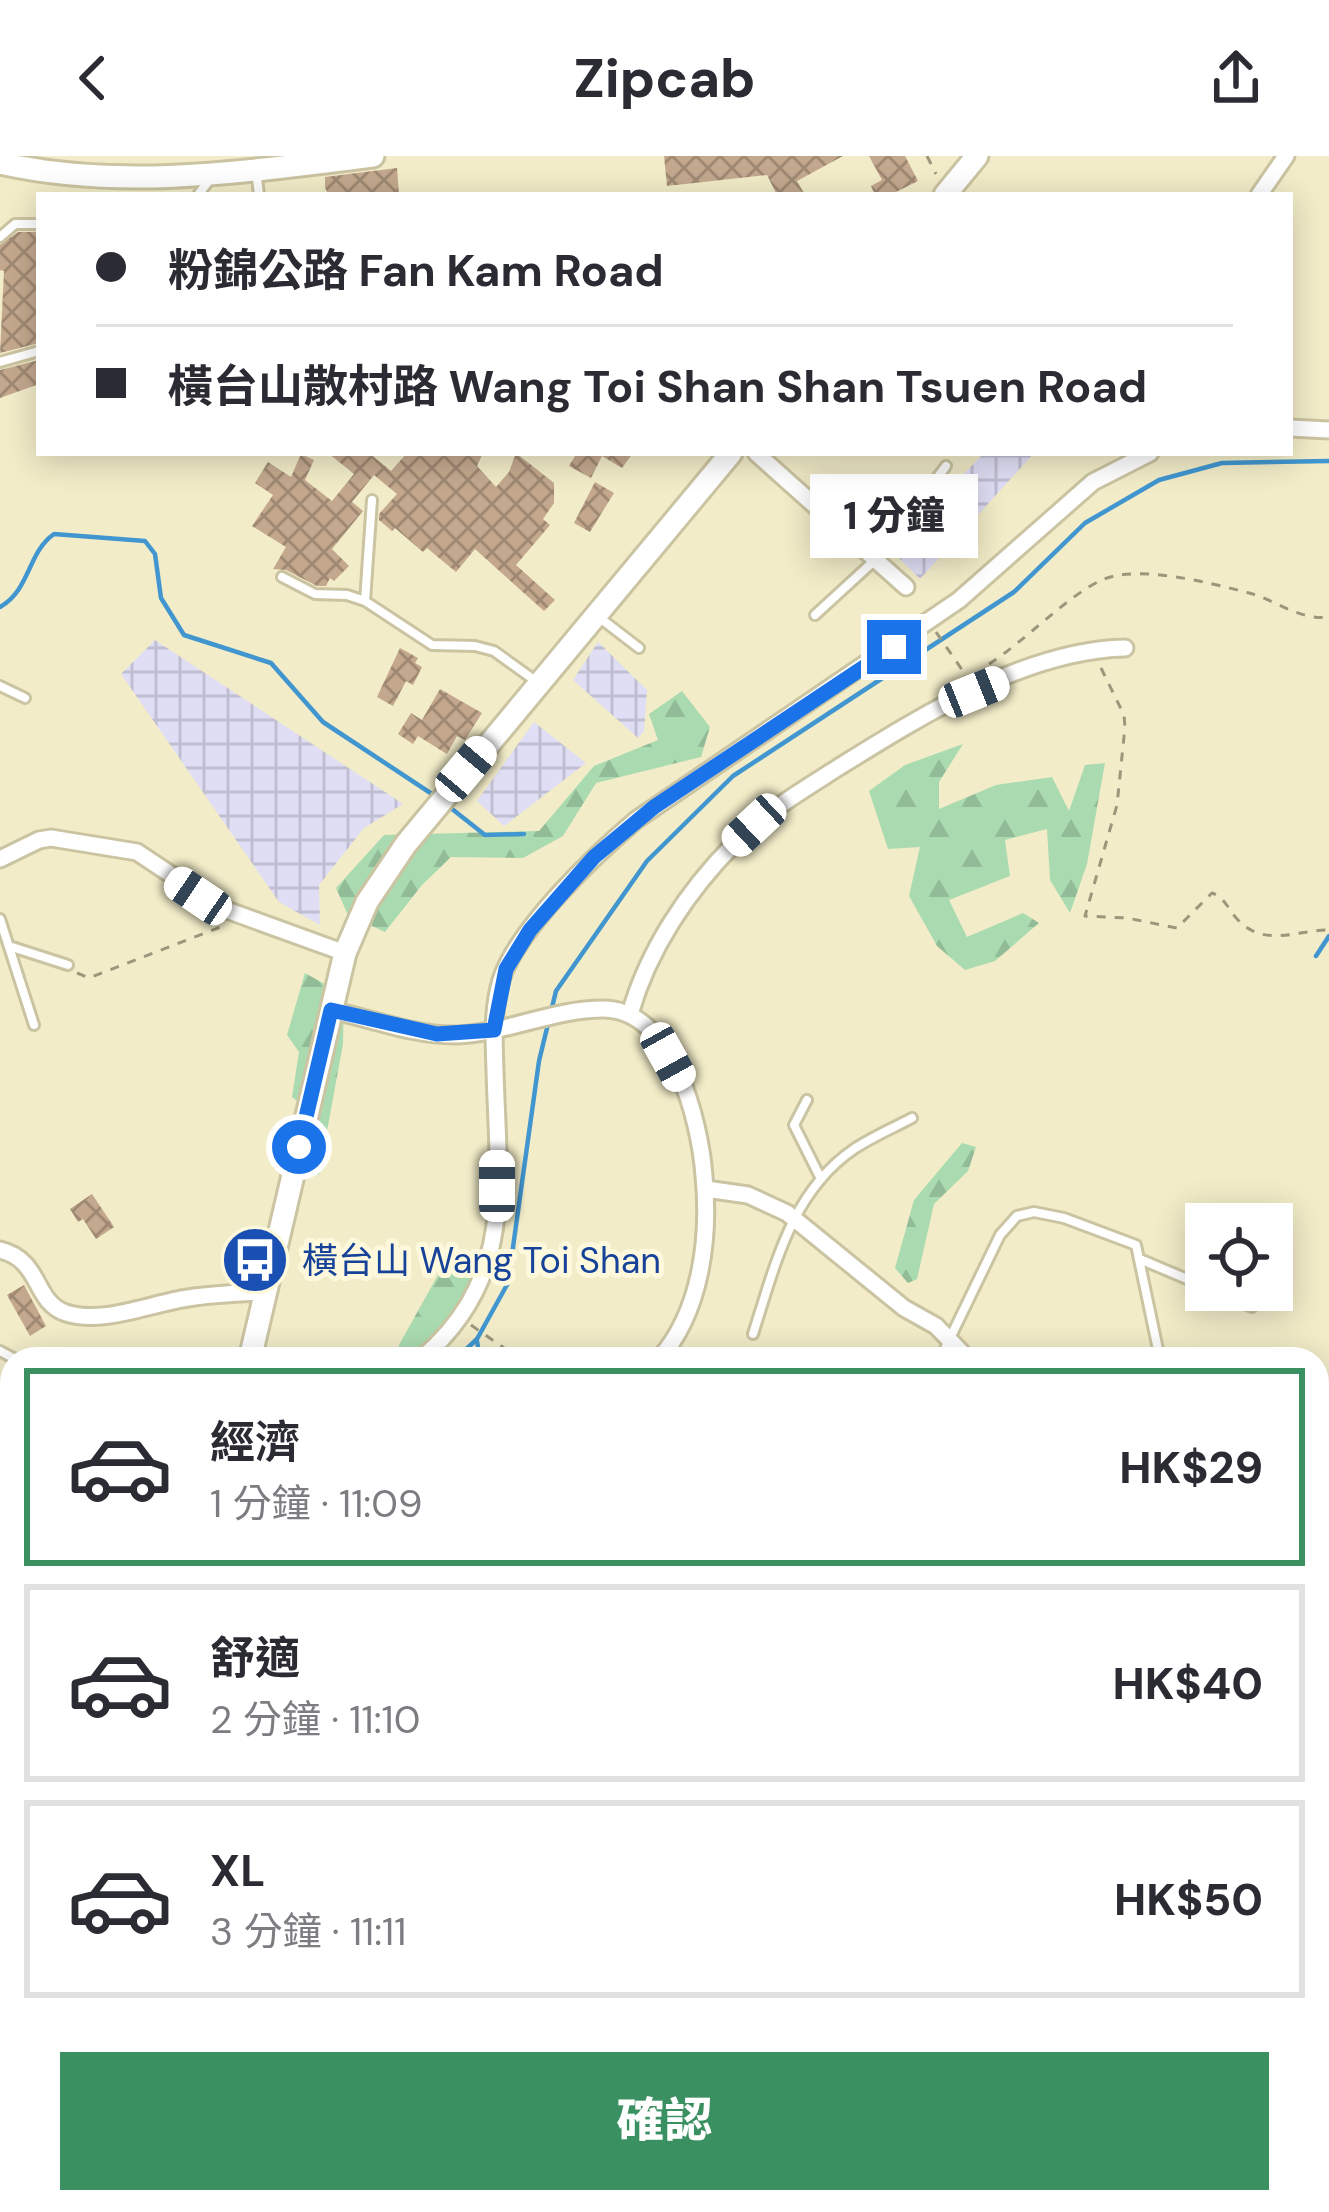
<!DOCTYPE html>
<html lang="zh-TW">
<head>
<meta charset="utf-8">
<style>
  :root { --surface:#fff; --page:#f2f2f3; --text:#2b2b33; --muted:#7c7c81; --line:#e1e1e2; --accent:#3b9062 }
  body { margin:0; font-family:"DM Sans","Noto Sans TC",sans-serif; background:var(--page); color:var(--text); height:100vh; display:flex; flex-direction:column; font-size:45px; white-space:nowrap }
  * { box-sizing:border-box; margin:0 }
  p { font-size:39px; color:var(--muted) }
  .icon { flex:none; width:66px; height:66px; fill:none; stroke:currentColor; stroke-width:2; stroke-linecap:round; stroke-linejoin:round }
  .map { position:relative; flex:1; overflow:hidden }
  .sheet { position:absolute; left:0px; top:1191px; width:1329px; height:867px; display:flex; flex-direction:column; background:var(--surface); border-radius:36px 36px 0 0; box-shadow:0 6px 30px #0003 }
  .sheet>* { flex:none }
  .banner { position:absolute; left:36px; top:36px; width:1257px; height:264px; border-radius:0px; box-shadow:0 6px 30px #0003; display:grid; align-content:center; height:264px; padding:0 60px; background:var(--surface) }
  .fabs { position:absolute; left:1185px; top:1047px; display:grid; gap:24px }
  .fabs a { display:grid; place-items:center; width:108px; height:108px; border-radius:0px; background:var(--surface); box-shadow:0 6px 30px #0003; font-size:60px }
  .end { position:absolute; width:54px; height:54px; margin:-27px; border:15px solid #1a73e8; background:#fff; box-shadow:0 0 0 6px #fff }
  .from { border-radius:50% }
  .bubble { position:absolute; height:84px; border-radius:0px; background:var(--surface); box-shadow:0 6px 30px #0003; font-size:39px; font-weight:800; line-height:84px; text-align:center }
  .car { position:absolute; width:36px; height:72px; margin:-36px -18px; border-radius:15px; box-shadow:0 0 9px 3px #0007; background:linear-gradient(#fff 24%,#345 0 40%,#fff 0 76%,#345 0 86%,#fff 0) }
  .banner b { display:flex; align-items:center; gap:42px; height:114px; font-size:45px }
  .banner b+b { border-top:3px solid var(--line) }
  .banner i { width:30px; height:30px; background:var(--text) }
  ul { padding:21px 0 0; list-style:none }
  li { display:flex; align-items:center; gap:36px; height:198px; margin:0 24px 18px; padding:0 36px; border:6px solid var(--line); border-radius:0px }
  li div { flex:1 }
  li b { display:block; font-size:45px }
  li em { font-style:normal; font-weight:800 }
  li.active { border-color:var(--accent) }
  li>.icon { width:108px; height:108px; stroke-width:1.5 }
  .primary-button { display:flex; gap:24px; margin-top:auto; padding:24px 60px }
  .primary-button a { flex:1; height:138px; border-radius:0px; background:var(--accent); color:#fff; font-size:48px; font-weight:800; line-height:138px; text-align:center }
  header { display:flex; justify-content:space-between; align-items:center; height:156px; padding:0 60px; background:var(--surface); font-size:54px; font-weight:800 }
  .map>svg:first-child { display:block }
  .industrial { fill:url(#industrial-grid) }
  .forest { fill:url(#forest-firs) }
  .lines { fill:none; stroke-linecap:round; stroke-linejoin:round }
  .stream { stroke:#4196d0; stroke-width:4.5 }
  .building { fill:url(#building-cross-hatch) }
  .service-casing { stroke:#cbc4a2; stroke-width:14 }
  .minor-casing { stroke:#cbc4a2; stroke-width:21 }
  .secondary-casing { stroke:#cbc4a2; stroke-width:27 }
  .path { stroke:#9b977c; stroke-width:3; stroke-dasharray:9 9; stroke-linecap:butt }
  .service { stroke:#fff; stroke-width:8 }
  .minor { stroke:#fff; stroke-width:15 }
  .secondary { stroke:#fff; stroke-width:21 }
  .route { stroke:#1a73e8; stroke-width:15 }
  .labels { text-anchor:middle; dominant-baseline:central; stroke-width:10; stroke-linejoin:round; paint-order:stroke }
  .transit-label { font-size:36px; fill:#164399; stroke:#fef9dc; text-anchor:start }
</style>
</head>
<body>
<header><svg class="icon" aria-label="back" viewBox="0 0 24 24"><path d="M15 5l-7 7 7 7"/></svg>Zipcab<svg class="icon" aria-label="share" viewBox="0 0 24 24"><path d="M12 15V3M7 8l5-5 5 5M5 13v7h14v-7"/></svg></header>
<div class="map">
<svg width="1329" height="2056" viewBox="0 0 1329 2056">
  <defs>
    <pattern id="industrial-grid" width="8" height="8" patternUnits="userSpaceOnUse" patternTransform="scale(3)"><rect width="8" height="8" fill="#e0def4"/><path d="M0 4h8M4 0v8" fill="none" stroke="#c0bed1"/></pattern>
    <pattern id="forest-firs" width="22" height="20" patternUnits="userSpaceOnUse" patternTransform="scale(3)"><rect width="22" height="20" fill="#aadbb0"/><path d="M5 1l3.5 6h-7zM16 11l3.5 6h-7z" fill="#92bc97"/></pattern>
    <pattern id="building-cross-hatch" width="8" height="8" patternUnits="userSpaceOnUse" patternTransform="scale(3)"><rect width="8" height="8" fill="#c3a88e"/><path d="M0 0l8 8M0 8l8-8" fill="none" stroke="#9f8973"/></pattern>
  </defs>
  <rect width="100%" height="100%" fill="#f2ecc8"/>
  <!-- industrial -->
  <path class="industrial" d="M984 297H1034L920 423 891 394Z
    M155 484 403 648 364 672 319 729 320 769 279 746 121 518Z
    M598 486 647 534 644 575 638 582 573 524Z
    M534 566 586 607 504 670 477 645Z"/>
  <!-- forest -->
  <path class="forest" d="M682 535 710 571 701 601 596 627 563 680 523 702 451 701 422 729 385 776 348 759 336 732 384 679 539 675 594 610 658 584 649 558Z
    M963 588 939 626V653L996 629 1052 621 1069 655 1085 609 1105 607 1087 708 1070 757 1050 724 1047 673 1005 684 1010 720 949 744 967 781 1023 757 1039 767 995 805 965 814 937 790 909 740 920 691 888 693 869 635 905 609Z
    M305 817 344 839 343 888 319 1019 306 1012 318 961 292 941 299 896 287 879Z
    M962 987 976 991 968 1015 934 1048 917 1123 908 1127 895 1112 914 1044Z
    M448 1101 457 1120 476 1122C459 1150 434 1200 397 1203L399 1189Z"/>
  <g class="lines">
    <!-- stream -->
    <path class="stream" d="M0 451C31 433 27 397 54 378L145 385 155 398 161 442 184 479 271 507 323 566 438 642
      M447 649 485 679 524 678
      M1316 800 1329 780
      M477 1185 480 1203
      M456 1203 477 1183 508 1127 539 905 556 835 647 705 733 620 1014 436 1085 367 1159 324 1222 307 1329 305
      M0 1427H12
      M1317 1553 1329 1542
      M1317 1663 1329 1678
      M369 2046 374 2056"/>
  </g>
  <!-- building -->
  <path class="building" d="M664 0H843L797 25 805 39H777L767 19 667 30Z
    M869 0H905L918 25 890 39H875L871 30 882 24Z
    M397 12 399 39H329L325 32V21Z
    M18 76H39V187L0 197 4 115 0 114V89Z
    M39 204V228L0 242V214Z
    M328 297H369L391 315 407 297H483L477 310 496 331 509 316 516 297 554 327V347L543 363 550 369 516 409 555 444 544 455 475 393 456 416 427 392 423 396 395 372 392 375 379 364V358L397 338 374 319 352 346 363 355 332 393 349 410 334 425 330 422 326 430H317L286 414 273 413 286 391 252 370 273 339 255 327 268 306 291 321 301 298 314 304 305 324 332 345 354 318Z
    M577 297H633L622 312 602 300 591 322 569 310Z
    M595 326 614 337 590 376 574 367Z
    M400 492 418 502 415 507 422 511 413 529 406 525 393 550 377 541Z
    M440 533 482 557 465 584 457 580 447 598 418 580 413 588 398 578 411 557 422 564Z
    M92 1038 114 1071 96 1083 83 1063 78 1066 70 1053Z
    M24 1129 46 1170 30 1180 7 1139Z"/>
  <g class="lines">
    <!-- service casing -->
    <g class="service-casing">
      <path id="service" d="M256 14 259 39
        M198 39 210 23
        M0 81 15 68H39
        M0 206 39 195
        M282 421 315 438 347 439 365 445 432 489 475 490 494 495 537 526
        M365 445 372 344
        M596 459 639 492
        M815 459 875 404 946 310
        M0 530 25 542
        M0 763 34 869
        M12 791 68 809
        M807 944 794 969 821 1023
        M1142 1104 1206 1131
        M1213 1134 1252 1151
        M753 1178C775 1110 791 1036 854 993 872 981 893 972 912 962
        M0 1195 15 1203
        M940 1203 1000 1079 1017 1060 1034 1056 1064 1062 1136 1089 1160 1203
        M0 1261 5 1283
        M8 1403 12 1401
        M0 1637 12 1621
        M0 1711 12 1753
        M1317 1972 1329 1993
        M144 2046V2056
        M220 2046 237 2056
        M306 2046 319 2056
        M1188 2046 1198 2056
        M0 2050 8 2056
        M126 2056 127 2046
        M942 2056 943 2046
        M1006 2056 1014 2046
        M1137 2056 1139 2046"/>
    </g>
    <!-- minor casing -->
    <g class="minor-casing">
      <path id="minor" d="M1259 39 1286 0
        M1290 272 1329 274
        M756 297 906 431
        M0 703 39 684 51 682 137 696 221 752 345 797
        M331 854C371 863 416 880 457 879 507 877 553 853 603 853 673 853 700 966 704 1020 710 1082 701 1156 659 1203
        M630 858C648 794 688 734 735 687 765 656 803 634 839 611 921 560 1026 494 1125 492
        M706 1033 748 1039 787 1057 904 1152 936 1170 968 1203
        M0 1094C42 1104 33 1146 66 1157 103 1169 152 1147 188 1142 214 1138 239 1137 264 1136
        M421 1203C516 1122 498 1028 495 915 494 885 492 854 501 824 517 773 595 699 636 664L959 444 1093 326 1150 297
        M0 1286 12 1282
        M397 2046 401 2056"/>
    </g>
    <!-- secondary casing -->
    <g class="secondary-casing">
      <path id="secondary" d="M0 7C124 35 249 15 373 0
        M945 39 977 0
        M250 1203 345 797 367 746 406 688 731 297
        M0 1930 12 1905"/>
    </g>
    <!-- path -->
    <path class="path" d="M927 0 936 18
      M936 476 965 518
      M989 508C1024 486 1068 439 1102 424 1138 408 1211 427 1249 437 1276 444 1300 465 1329 461
      M1101 512 1124 559 1125 571 1117 649 1085 760 1127 762 1177 772 1212 737C1226 742 1228 754 1238 764 1265 792 1296 774 1329 774
      M77 817 89 822 223 770
      M471 1169 504 1192"/>
    <!-- service -->
    <use href="#service" class="service"/>
    <!-- minor -->
    <use href="#minor" class="minor"/>
    <!-- secondary -->
    <use href="#secondary" class="secondary"/>
  </g>
  <g class="lines">
    <!-- route -->
    <path class="route" d="M299 991 331 854 437 878 494 874 506 813 530 774 594 701 654 651 894 491"/>
  </g>
  <!-- icons -->
  <defs>
    <g id="bus-disc" transform="scale(3.45)"><circle r="9.5" fill="#1a4fb4" stroke="#fef9dc"/><path d="M-5-6H5V4H4V6H2V4H-2V6H-4V4H-5ZM-3.5-4V0h7V-4ZM-3.5 1.2v1.5H-2V1.2ZM2 1.2v1.5H3.5V1.2Z" fill="#fff"/></g>
  </defs>
  <g fill-rule="evenodd">
    <use href="#bus-disc" x="255" y="1104"/>
  </g>
  <g class="labels">
    <!-- transit labels -->
    <g class="transit-label">
      <text x="302" y="1104">橫台山 Wang Toi Shan</text>
    </g>
  </g>
</svg>
<div class="fabs">
<a><svg class="icon" aria-label="locate" viewBox="0 0 24 24"><circle cx="12" cy="12" r="6"/><path d="M12 2v4M12 18v4M2 12h4M18 12h4"/></svg></a>
</div>
<i class="end from" style="left:299px;top:991px"></i>
<i class="end" style="left:894px;top:491px"></i>
<div class="bubble" style="left:810px;top:318px;width:168px">1 分鐘</div>
<i class="car" style="left:974px;top:536px;rotate:68deg"></i>
<i class="car" style="left:466px;top:613px;rotate:40deg"></i>
<i class="car" style="left:754px;top:669px;rotate:227deg"></i>
<i class="car" style="left:198px;top:740px;rotate:304deg"></i>
<i class="car" style="left:668px;top:901px;rotate:151deg"></i>
<i class="car" style="left:497px;top:1030px;rotate:0deg"></i>
<div class="banner">
<b><i class="from"></i>粉錦公路 Fan Kam Road</b>
<b><i></i>橫台山散村路 Wang Toi Shan Shan Tsuen Road</b>
</div>
<section class="sheet">
<ul>
<li class="active"><svg class="icon" aria-label="car" viewBox="0 0 24 24"><path d="M5 17H2v-5l4-1 3-4h7l3 4 3 1v5h-3M9 17h6M6 11h13"/><circle cx="7" cy="17" r="2"/><circle cx="17" cy="17" r="2"/></svg><div><b>經濟</b><p>1 分鐘 · 11:09</p></div><em>HK$29</em></li>
<li><svg class="icon" aria-label="car" viewBox="0 0 24 24"><path d="M5 17H2v-5l4-1 3-4h7l3 4 3 1v5h-3M9 17h6M6 11h13"/><circle cx="7" cy="17" r="2"/><circle cx="17" cy="17" r="2"/></svg><div><b>舒適</b><p>2 分鐘 · 11:10</p></div><em>HK$40</em></li>
<li><svg class="icon" aria-label="car" viewBox="0 0 24 24"><path d="M5 17H2v-5l4-1 3-4h7l3 4 3 1v5h-3M9 17h6M6 11h13"/><circle cx="7" cy="17" r="2"/><circle cx="17" cy="17" r="2"/></svg><div><b>XL</b><p>3 分鐘 · 11:11</p></div><em>HK$50</em></li>
</ul>
<div class="primary-button"><a>確認</a></div>
</section>
</div>
</body>
</html>
